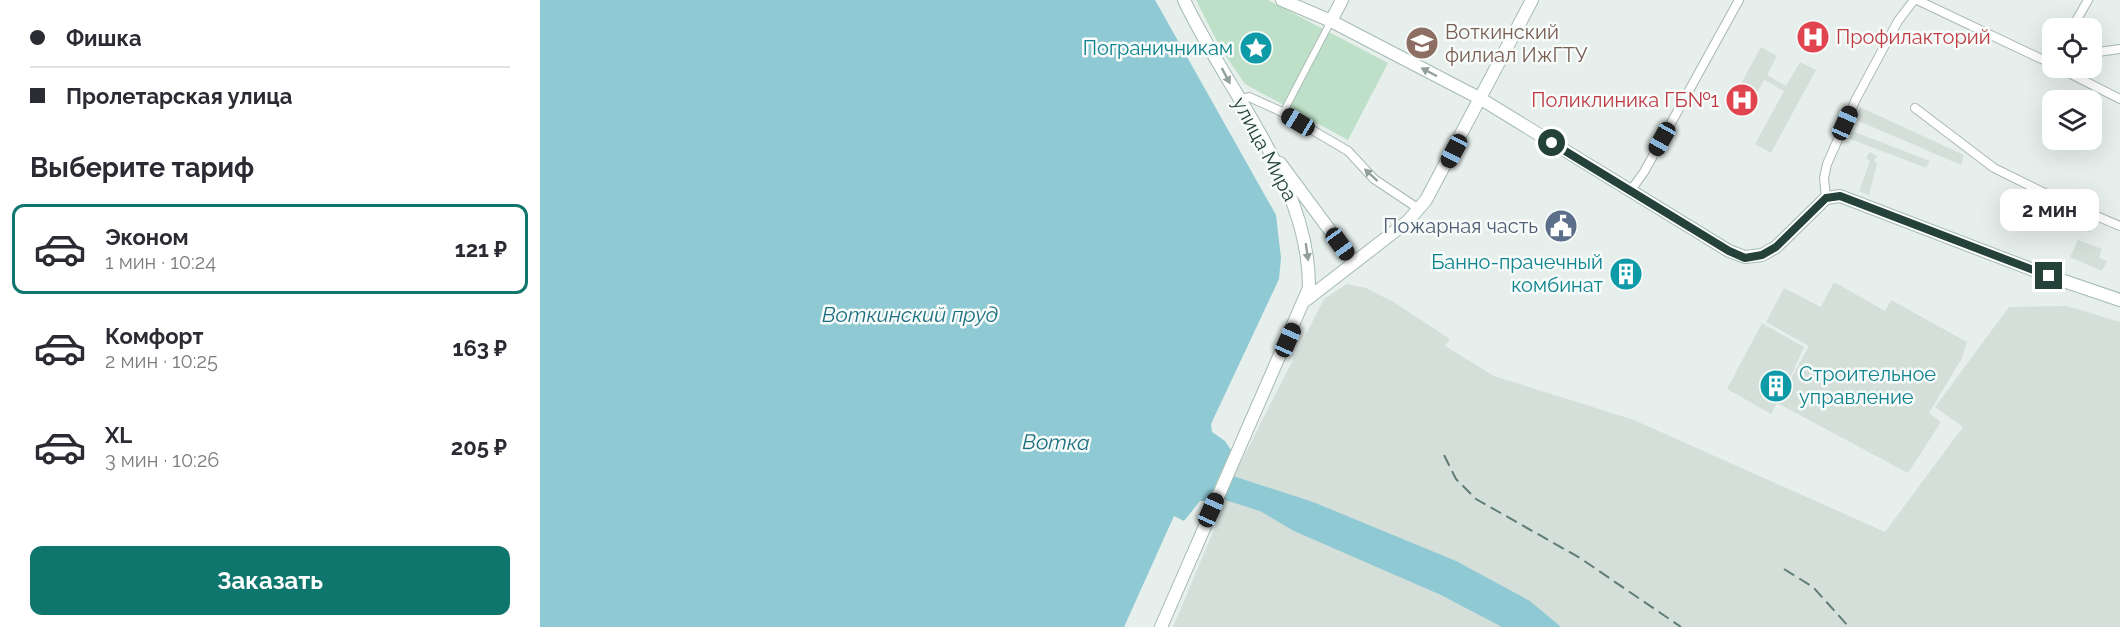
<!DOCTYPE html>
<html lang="ru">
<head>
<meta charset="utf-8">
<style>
  :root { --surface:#fff; --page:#f2f2f3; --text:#2b2b33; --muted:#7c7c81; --line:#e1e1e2; --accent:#0f766e }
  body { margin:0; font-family:Raleway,sans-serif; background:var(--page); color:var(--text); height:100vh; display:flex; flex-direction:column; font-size:22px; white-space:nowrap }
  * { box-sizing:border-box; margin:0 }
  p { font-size:20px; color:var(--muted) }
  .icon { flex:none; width:33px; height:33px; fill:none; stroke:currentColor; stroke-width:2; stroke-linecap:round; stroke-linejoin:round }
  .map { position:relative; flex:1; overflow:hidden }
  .side { display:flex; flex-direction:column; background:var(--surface); width:540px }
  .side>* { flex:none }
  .guide { display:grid; align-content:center; height:132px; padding:0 30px; background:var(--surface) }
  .tools { position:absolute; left:1502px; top:18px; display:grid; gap:12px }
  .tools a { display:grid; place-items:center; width:60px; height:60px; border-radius:12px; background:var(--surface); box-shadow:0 6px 24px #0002; font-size:30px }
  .end { position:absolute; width:27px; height:27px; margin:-14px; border:8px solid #24423a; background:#fff; box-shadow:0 0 0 3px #fff }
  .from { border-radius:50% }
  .bubble { position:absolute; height:42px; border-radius:12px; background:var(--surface); box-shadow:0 6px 24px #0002; font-size:20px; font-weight:700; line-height:42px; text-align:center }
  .car { position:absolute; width:18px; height:36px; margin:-18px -9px; border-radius:8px; box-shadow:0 0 4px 2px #0007; background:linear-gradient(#222 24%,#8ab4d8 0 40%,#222 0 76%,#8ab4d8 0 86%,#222 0) }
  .guide b { display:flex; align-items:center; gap:21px; height:57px; font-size:22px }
  .guide b+b { border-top:2px solid var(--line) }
  .guide i { width:15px; height:15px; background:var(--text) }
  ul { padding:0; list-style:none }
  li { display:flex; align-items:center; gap:18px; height:90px; margin:0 12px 9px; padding:0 18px; border:3px solid transparent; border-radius:12px }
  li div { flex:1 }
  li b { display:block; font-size:22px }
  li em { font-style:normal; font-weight:700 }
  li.active { border-color:var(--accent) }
  li>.icon { width:54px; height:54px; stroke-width:1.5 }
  h2 { padding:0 30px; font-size:27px; line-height:72px }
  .action { display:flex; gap:12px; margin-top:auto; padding:12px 30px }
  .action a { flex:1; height:69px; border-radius:12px; background:var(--accent); color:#fff; font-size:24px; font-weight:700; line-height:69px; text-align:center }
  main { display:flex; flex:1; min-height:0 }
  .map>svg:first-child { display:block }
  .built { fill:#d4dfda }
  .green { fill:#bfe0c8 }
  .water { fill:#8ec9d4 }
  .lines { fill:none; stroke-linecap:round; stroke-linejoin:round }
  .pedestrian-casing { stroke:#a8b8b2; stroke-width:8 }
  .minor-casing { stroke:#a8b8b2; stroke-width:10 }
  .secondary-casing { stroke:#a4bbb3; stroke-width:14 }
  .pedestrian { stroke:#fff; stroke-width:6 }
  .minor { stroke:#fff; stroke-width:8 }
  .secondary { stroke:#fff; stroke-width:12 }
  .rail { stroke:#5f7d75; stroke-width:2; stroke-dasharray:12 6; stroke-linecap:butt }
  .oneway { fill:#92a09c }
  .route { stroke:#24423a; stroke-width:8 }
  .labels { text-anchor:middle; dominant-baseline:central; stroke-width:5; stroke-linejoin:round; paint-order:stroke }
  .education-label { font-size:20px; fill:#785e54; stroke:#f7fbf9; text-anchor:start }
  .health-label { font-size:20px; fill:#be3a42; stroke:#f7fbf9; text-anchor:start }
  .culture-label { font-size:20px; fill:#0d838f; stroke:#f7fbf9; text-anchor:end }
  .street-label { font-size:20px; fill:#24423a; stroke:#f7fbf9 }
  .service-label { font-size:20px; fill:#4e5e75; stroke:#f7fbf9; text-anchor:end }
  .water-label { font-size:21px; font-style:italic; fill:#1c6f80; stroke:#f7fbf9 }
</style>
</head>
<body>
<main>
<section class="side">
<div class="guide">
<b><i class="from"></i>Фишка</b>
<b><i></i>Пролетарская улица</b>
</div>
<h2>Выберите тариф</h2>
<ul>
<li class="active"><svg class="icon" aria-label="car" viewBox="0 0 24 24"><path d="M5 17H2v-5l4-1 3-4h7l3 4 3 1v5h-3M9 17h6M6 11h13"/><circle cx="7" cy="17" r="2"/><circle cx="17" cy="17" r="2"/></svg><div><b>Эконом</b><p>1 мин · 10:24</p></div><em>121 ₽</em></li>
<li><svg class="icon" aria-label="car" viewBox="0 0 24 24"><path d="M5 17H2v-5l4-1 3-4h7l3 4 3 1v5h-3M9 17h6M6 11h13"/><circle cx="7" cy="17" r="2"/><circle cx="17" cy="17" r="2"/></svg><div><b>Комфорт</b><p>2 мин · 10:25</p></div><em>163 ₽</em></li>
<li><svg class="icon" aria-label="car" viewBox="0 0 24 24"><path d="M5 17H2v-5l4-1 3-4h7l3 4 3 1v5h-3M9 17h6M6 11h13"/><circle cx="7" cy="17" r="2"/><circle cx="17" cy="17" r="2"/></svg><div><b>XL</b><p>3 мин · 10:26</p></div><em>205 ₽</em></li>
</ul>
<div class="action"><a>Заказать</a></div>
</section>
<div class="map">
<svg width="1580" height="627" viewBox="0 0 1580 627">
  <rect width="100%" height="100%" fill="#e6efeb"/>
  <!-- built -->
  <path class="built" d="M1221 47 1237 56 1227 75 1246 86 1260 62 1276 70 1231 153 1215 144 1244 91 1224 80 1203 118 1187 109Z
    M1320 107 1424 155 1421 165 1314 119Z
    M1312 131 1390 161 1386 168 1308 138Z
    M1330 152 1337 156 1334 161 1337 164 1329 195 1319 191 1330 161 1326 158Z
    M1514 205 1554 225 1550 233 1508 215Z
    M1538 240 1562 249 1559 258 1567 261 1562 271 1530 257Z
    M1294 282 1345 311 1351 300 1427 342 1422 358 1389 413 1401 422 1368 473 1237 403 1231 414 1187 389 1222 323 1264 347 1244 391 1269 346 1226 322 1244 288 1281 307Z
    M807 284 826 288 855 303 910 339 905 346 954 376 1094 420 1345 532 1423 427 1395 407 1469 307 1527 306 1580 322V627H633L678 520 675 508 692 471 703 458 784 299Z"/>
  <!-- green -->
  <path class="green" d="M656 0H728L848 63 808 140 705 84 681 49Z"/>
  <!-- water -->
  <path class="water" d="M0 0H615L736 215 741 258 739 279 671 424 672 432 685 441 691 450 668 501H660L644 521 634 516 584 627H0Z
    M690 475 773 502 916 561 990 601 1021 627H962L901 595 754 531 720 511 679 498Z"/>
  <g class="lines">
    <!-- pedestrian casing -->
    <g class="pedestrian-casing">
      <path id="pedestrian" d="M745 109 791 21"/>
    </g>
    <!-- minor casing -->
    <g class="minor-casing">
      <path id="minor" d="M1377 0 1512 64
        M1532 28 1548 0
        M1551 53 1580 49
        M1519 68 1580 99
        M699 100 709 97 738 110 808 151 834 179 879 209
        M1375 108 1454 168 1523 202 1580 226
        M1091 190 1104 172 1199 0
        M1286 198 1284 178 1287 164 1316 99 1358 21 1374 0"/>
    </g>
    <!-- secondary casing -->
    <g class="secondary-casing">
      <path id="secondary" d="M742 0 791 21 941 99 1189 251 1205 257 1222 255 1236 247 1286 198 1300 196 1509 276 1580 300
        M791 21 802 0
        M740 163 814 263
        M766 300 868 221 886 200 992 0
        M621 627 769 288C770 183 687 92 644 0"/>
    </g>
    <!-- pedestrian -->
    <use href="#pedestrian" class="pedestrian"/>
    <!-- minor -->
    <use href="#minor" class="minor"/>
    <!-- secondary -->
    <use href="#secondary" class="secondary"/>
    <!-- rail -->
    <path class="rail" d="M904 455 916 479 936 499 1040 558 1141 627
      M1244 569 1273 587 1309 627"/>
  </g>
  <!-- one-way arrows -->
  <defs><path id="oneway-solid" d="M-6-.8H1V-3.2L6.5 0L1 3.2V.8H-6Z" transform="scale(1.5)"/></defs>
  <g class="oneway">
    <use href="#oneway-solid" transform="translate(889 72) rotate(-152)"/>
    <use href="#oneway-solid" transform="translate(686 76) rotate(62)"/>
    <use href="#oneway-solid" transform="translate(831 175) rotate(-137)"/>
    <use href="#oneway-solid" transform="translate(767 252) rotate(82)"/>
  </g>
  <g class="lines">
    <!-- route -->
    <path class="route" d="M1012 143 1189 251 1205 258 1222 255 1236 247 1286 198 1300 196 1509 276"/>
  </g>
  <!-- icons -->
  <defs>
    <g id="hospital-disc" transform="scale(1.725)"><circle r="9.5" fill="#e0444e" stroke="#f7fbf9"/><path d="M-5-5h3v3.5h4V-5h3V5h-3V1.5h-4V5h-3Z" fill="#fff"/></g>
    <g id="university-disc" transform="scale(1.725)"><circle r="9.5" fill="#8d6e63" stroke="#f7fbf9"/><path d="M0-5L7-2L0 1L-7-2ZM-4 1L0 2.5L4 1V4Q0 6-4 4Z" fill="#fff"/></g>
    <g id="sight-disc" transform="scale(1.725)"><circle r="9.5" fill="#0f9aa8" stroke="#f7fbf9"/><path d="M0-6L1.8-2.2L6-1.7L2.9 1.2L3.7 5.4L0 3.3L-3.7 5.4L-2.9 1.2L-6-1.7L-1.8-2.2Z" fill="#fff"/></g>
    <g id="civic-disc" transform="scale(1.725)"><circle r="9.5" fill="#5c6f8a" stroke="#f7fbf9"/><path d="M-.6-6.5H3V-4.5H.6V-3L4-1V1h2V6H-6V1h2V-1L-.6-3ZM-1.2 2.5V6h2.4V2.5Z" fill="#fff"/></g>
    <g id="building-disc" transform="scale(1.725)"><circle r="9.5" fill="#0f9aa8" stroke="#f7fbf9"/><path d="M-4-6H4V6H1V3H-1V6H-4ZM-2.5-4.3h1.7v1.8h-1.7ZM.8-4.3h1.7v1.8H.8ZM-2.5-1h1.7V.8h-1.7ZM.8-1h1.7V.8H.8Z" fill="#fff"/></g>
  </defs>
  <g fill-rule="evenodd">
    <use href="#hospital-disc" x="1273" y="37"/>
    <use href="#university-disc" x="882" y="43"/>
    <use href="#sight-disc" x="716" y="48"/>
    <use href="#hospital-disc" x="1202" y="100"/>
    <use href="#civic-disc" x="1021" y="226"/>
    <use href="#building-disc" x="1086" y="274"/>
    <use href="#building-disc" x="1236" y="386"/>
  </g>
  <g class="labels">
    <!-- education labels -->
    <g class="education-label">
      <text x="905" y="32">Воткинский<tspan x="905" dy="23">филиал ИжГТУ</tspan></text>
    </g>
    <!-- health labels -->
    <g class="health-label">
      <text x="1296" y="37">Профилакторий</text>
      <text x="1179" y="100" text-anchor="end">Поликлиника ГБ№1</text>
    </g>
    <!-- culture labels -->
    <g class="culture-label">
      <text x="693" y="48">Пограничникам</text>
      <text x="1063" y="262">Банно-прачечный<tspan x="1063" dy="23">комбинат</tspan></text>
      <text x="1259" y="374" text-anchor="start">Строительное<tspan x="1259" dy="23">управление</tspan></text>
    </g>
    <!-- street labels -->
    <g class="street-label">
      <text transform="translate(725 149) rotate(62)">улица Мира</text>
    </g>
    <!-- service labels -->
    <g class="service-label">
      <text x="998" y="226">Пожарная часть</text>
    </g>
    <!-- water labels -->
    <g class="water-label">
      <text x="370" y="314">Воткинский пруд</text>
      <text transform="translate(516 442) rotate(1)">Вотка</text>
    </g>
  </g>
</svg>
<div class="tools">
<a><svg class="icon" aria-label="locate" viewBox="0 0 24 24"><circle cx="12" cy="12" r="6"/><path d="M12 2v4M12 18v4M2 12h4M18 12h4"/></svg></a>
<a><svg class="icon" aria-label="layers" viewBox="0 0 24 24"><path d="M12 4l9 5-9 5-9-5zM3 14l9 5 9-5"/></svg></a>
</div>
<i class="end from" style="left:1012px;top:143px"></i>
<i class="end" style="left:1509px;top:276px"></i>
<div class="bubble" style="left:1460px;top:189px;width:99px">2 мин</div>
<i class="car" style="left:758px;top:122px;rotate:301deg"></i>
<i class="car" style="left:1305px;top:123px;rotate:24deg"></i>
<i class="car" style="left:1122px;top:139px;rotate:209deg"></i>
<i class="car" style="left:914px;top:151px;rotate:208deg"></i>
<i class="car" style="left:800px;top:244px;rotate:144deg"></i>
<i class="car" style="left:748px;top:340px;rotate:24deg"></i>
<i class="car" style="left:671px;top:510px;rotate:24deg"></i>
</div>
</main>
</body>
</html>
